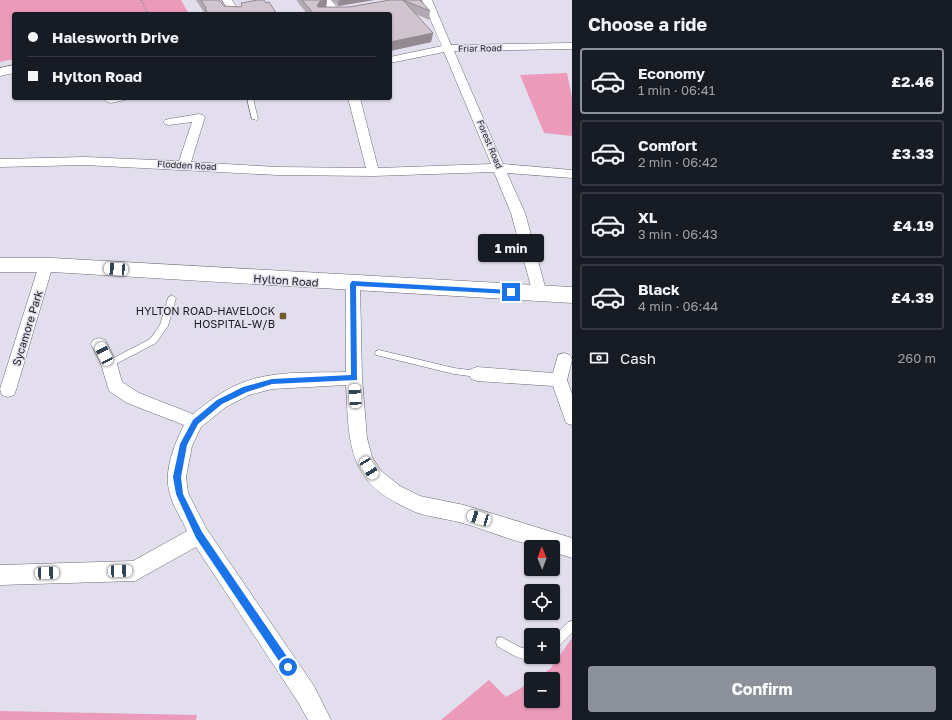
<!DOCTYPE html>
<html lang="en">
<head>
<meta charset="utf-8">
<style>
  :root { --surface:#171b24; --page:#242831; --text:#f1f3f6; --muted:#9ea1a6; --line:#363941; --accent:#8c9099 }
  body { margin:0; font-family:"Golos Text",sans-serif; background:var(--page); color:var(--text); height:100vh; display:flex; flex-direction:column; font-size:15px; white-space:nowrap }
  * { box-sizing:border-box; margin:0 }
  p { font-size:13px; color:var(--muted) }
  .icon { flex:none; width:22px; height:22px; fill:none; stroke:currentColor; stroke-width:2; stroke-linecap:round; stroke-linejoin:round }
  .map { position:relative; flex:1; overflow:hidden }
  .panel { display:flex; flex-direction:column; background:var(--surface); width:380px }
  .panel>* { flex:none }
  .banner { position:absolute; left:12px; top:12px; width:380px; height:88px; border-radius:4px; box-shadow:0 1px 3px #0004; display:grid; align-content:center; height:88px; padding:0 16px; background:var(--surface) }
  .needle { width:26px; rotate:359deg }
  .fabs { position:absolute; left:524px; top:540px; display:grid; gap:8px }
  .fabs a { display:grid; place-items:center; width:36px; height:36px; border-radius:4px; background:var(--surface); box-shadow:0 1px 3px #0004; font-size:20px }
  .end { position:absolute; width:18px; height:18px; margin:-9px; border:5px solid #1a73e8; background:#fff; box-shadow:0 0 0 2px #fff }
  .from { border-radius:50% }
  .bubble { position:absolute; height:28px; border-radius:4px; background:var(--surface); box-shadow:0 1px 3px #0004; font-size:13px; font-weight:700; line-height:28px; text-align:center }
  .car { position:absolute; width:12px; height:24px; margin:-12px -6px; border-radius:5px; box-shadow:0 0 3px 1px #0007; background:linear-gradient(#fff 24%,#345 0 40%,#fff 0 76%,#345 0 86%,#fff 0) }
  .banner b { display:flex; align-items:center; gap:14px; height:38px; font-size:15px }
  .banner b+b { border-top:1px solid var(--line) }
  .banner i { width:10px; height:10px; background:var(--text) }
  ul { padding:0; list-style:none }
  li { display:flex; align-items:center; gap:12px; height:66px; margin:0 8px 6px; padding:0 8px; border:2px solid var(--line); border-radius:4px }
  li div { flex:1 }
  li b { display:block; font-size:15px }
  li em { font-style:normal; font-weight:700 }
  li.current { border-color:var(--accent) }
  li>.icon { width:36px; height:36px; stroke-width:1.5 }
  h2 { padding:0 16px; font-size:18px; line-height:48px }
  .pay { display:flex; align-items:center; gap:10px; height:44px; padding:0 16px; font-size:15px }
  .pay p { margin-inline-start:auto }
  .button { display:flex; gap:8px; margin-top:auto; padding:8px 16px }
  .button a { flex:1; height:46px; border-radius:4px; background:var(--accent); color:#fff; font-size:16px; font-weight:700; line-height:46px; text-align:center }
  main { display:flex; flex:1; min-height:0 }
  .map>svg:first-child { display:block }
  .green { fill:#eb9bb9 }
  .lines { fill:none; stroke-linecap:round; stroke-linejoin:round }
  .lane-casing { stroke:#6b6774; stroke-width:1 }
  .street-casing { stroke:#6b6774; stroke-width:1 }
  .secondary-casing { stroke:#6b6774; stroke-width:1 }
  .path { stroke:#95919d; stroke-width:1.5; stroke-dasharray:1.5 1.5; stroke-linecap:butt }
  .lane { fill:#fff; fill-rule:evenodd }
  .street { fill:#fff; fill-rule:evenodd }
  .secondary { fill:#fff; fill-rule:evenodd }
  .wall { fill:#b3a9b2 }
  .shaded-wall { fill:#928991 }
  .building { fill:#d0c4cf; stroke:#928991 }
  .route { fill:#1a73e8 }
  .poi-dot { fill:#745b2c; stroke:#e2deed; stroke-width:1.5 }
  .labels { text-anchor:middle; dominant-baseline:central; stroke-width:3; stroke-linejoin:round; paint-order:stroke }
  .far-street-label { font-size:9px; fill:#1f1d23; stroke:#e2deed }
  .street-label { font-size:11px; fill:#1f1d23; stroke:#e2deed }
  .poi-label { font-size:11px; fill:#1f1d23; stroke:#e2deed; text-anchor:end }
</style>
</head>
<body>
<main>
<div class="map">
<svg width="572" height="720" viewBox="0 0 572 720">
  <rect width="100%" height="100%" fill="#e2deed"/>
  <!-- green -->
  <path class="green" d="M0 0H181L189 14H14V59L0 62Z
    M567 73 572 97V136L544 133 520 75Z
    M572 638V720H441L489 680 506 697 531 682V701H553V679H535L550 669Z
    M0 711 197 715 196 720H0Z"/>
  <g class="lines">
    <!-- lane casing -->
    <g class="lane-casing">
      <path id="lane" d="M247 98H253L258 119 257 120 252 119Z
        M172 295 176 298 168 326 156 343 112 366H106L105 364 106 362 150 339 160 325 168 298Z
        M379 350 454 368 477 371 480 372 481 374 480 376 477 377 454 374 376 355 375 353 376 351Z
        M572 621V633L557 648 553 649V637L568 622Z
        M501 637 522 648 531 649V657L535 658C522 663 508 652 497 646L496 642 497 638Z"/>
    </g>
    <!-- street casing -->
    <g class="street-casing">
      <path id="street" d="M222 0H232L241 14H231Z
        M321 0H331L341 12 339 14H333Z
        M422 0H432L451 45 572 43V49L454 51 503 164 572 170V178L507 173 525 213 547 294 545 298 540 300 535 298 533 294 511 213 494 172 373 176 277 175 85 165 0 167V159L85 157 179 161 192 122 169 125 165 124 163 122 165 120 169 119 199 114 203 115 205 117 191 162 277 167 366 168 348 98H360L378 168 491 164 444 52 390 63V57L442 46Z
        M107 98H127L125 100 111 103 107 102 105 100Z
        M46 260 51 261 53 265 16 390 14 395 8 397 2 395 0 389 39 265 41 261Z
        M353 279 358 280 360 284 362 378 367 438 372 457 381 471 400 486 420 496 464 505 572 538V558L553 552V547C523 547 494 532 466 524 450 519 434 518 418 513 412 511 405 507 399 504 346 478 349 436 346 385L272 389 249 395 226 407 201 427 192 446 186 477 188 493 206 528 314 686 331 720H308L298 702 196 547 135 581 0 585V565L133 561 187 531C182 519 173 507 170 494 163 472 174 445 184 425L127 403 109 391 101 364 91 344 93 340 99 338 105 340 117 364 122 382 139 393 193 414C208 402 222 391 239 384 272 370 311 373 346 372V284L348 280Z
        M564 353 570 355 572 360 567 380 572 394V425L566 423 553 386 477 381 471 379 469 374 471 369 477 367 553 373 558 355Z"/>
    </g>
    <!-- secondary casing -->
    <g class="secondary-casing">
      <path id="secondary" d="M14 65V73L0 76V68Z
        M0 258H52L572 287V303L52 272H0Z"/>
    </g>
    <!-- path -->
    <path class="path" d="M141 0 148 14"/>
    <!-- lane -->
    <use href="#lane" class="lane"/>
    <!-- street -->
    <use href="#street" class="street"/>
    <!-- secondary -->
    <use href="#secondary" class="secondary"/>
  </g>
  <!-- wall -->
  <path class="wall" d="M196 0H219L224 6 241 7V3H266L277 14H205Z
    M297 0H327L326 7H349L390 0H420L430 11 429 20 416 14 433 33 431 42 390 51V14H307L297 1Z
    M332 0H374L338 6Z"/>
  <!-- shaded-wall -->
  <path class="shaded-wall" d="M327 0 326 8 320 10 317 6 320 1Z
    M339 0H374L338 6Z
    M433 33 431 42 390 51V42Z"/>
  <!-- building -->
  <path class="building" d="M201 0H219L224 6 241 7 242 6 241 3 258 0H264L266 3 269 2 277 14H208L205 8H206Z
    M302 0H326L320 1 317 6 318 7H349L390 0H420L430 11 403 0 433 33 390 42V14H314Z"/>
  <!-- route -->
  <path class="route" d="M352 281 511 290 514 292 511 294 356 286 357 380 272 384 247 392 222 404 198 424 187 445 181 477 183 494 202 532 292 664 293 667 292 670 288 671 285 670 196 538 176 494 173 477 180 444 193 420 217 400 243 387 272 379 351 375 350 284Z"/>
  <!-- markers -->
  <rect class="poi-dot" x="279" y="312" width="8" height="8" rx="2"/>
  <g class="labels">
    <!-- far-street labels -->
    <g class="far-street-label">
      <text transform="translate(480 48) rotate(-1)">Friar Road</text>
      <text transform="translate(490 144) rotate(67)">Forest Road</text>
      <text transform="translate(187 165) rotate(3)">Flodden Road</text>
    </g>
    <!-- street labels -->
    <g class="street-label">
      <text transform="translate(286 280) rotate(4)">Hylton Road</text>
      <text transform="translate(27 328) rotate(-73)">Sycamore Park</text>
    </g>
    <!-- poi labels -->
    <g class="poi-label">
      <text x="275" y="310">HYLTON ROAD-HAVELOCK<tspan x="275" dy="13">HOSPITAL-W/B</tspan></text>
    </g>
  </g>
</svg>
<div class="fabs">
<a><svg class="needle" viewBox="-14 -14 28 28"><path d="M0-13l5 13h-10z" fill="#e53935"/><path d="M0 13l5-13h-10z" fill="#9ea1a6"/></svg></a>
<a><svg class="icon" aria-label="locate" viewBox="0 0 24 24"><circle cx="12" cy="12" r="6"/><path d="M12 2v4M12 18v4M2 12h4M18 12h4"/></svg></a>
<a>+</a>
<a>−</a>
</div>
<i class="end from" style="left:288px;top:667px"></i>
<i class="end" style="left:511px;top:292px"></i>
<div class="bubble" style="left:478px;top:234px;width:66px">1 min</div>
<i class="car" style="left:116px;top:269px;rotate:274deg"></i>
<i class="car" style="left:104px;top:354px;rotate:333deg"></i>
<i class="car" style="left:355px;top:396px;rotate:357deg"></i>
<i class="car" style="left:369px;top:468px;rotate:148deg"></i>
<i class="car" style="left:479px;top:518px;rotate:287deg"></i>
<i class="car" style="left:120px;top:571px;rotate:88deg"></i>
<i class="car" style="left:47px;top:573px;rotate:88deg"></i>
<div class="banner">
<b><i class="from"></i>Halesworth Drive</b>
<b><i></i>Hylton Road</b>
</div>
</div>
<section class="panel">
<h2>Choose a ride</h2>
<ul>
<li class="current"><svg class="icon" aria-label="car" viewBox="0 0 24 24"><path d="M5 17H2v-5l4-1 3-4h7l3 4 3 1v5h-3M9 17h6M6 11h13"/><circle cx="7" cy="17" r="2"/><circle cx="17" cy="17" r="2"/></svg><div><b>Economy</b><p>1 min · 06:41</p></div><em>£2.46</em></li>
<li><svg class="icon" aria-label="car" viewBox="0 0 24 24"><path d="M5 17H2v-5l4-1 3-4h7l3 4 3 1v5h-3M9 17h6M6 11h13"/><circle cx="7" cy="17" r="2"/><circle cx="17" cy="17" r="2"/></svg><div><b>Comfort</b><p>2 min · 06:42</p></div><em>£3.33</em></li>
<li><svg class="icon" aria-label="car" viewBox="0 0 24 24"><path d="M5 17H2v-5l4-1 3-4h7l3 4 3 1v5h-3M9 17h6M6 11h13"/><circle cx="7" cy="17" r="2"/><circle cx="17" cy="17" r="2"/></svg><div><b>XL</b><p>3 min · 06:43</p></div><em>£4.19</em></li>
<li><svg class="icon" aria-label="car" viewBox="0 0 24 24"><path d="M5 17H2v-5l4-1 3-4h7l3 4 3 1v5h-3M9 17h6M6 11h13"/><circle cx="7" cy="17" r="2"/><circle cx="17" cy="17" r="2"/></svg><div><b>Black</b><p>4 min · 06:44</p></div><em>£4.39</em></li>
</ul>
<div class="pay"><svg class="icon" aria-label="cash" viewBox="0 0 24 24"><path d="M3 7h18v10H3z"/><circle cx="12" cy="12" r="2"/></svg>Cash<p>260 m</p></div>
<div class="button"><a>Confirm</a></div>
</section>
</main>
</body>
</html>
